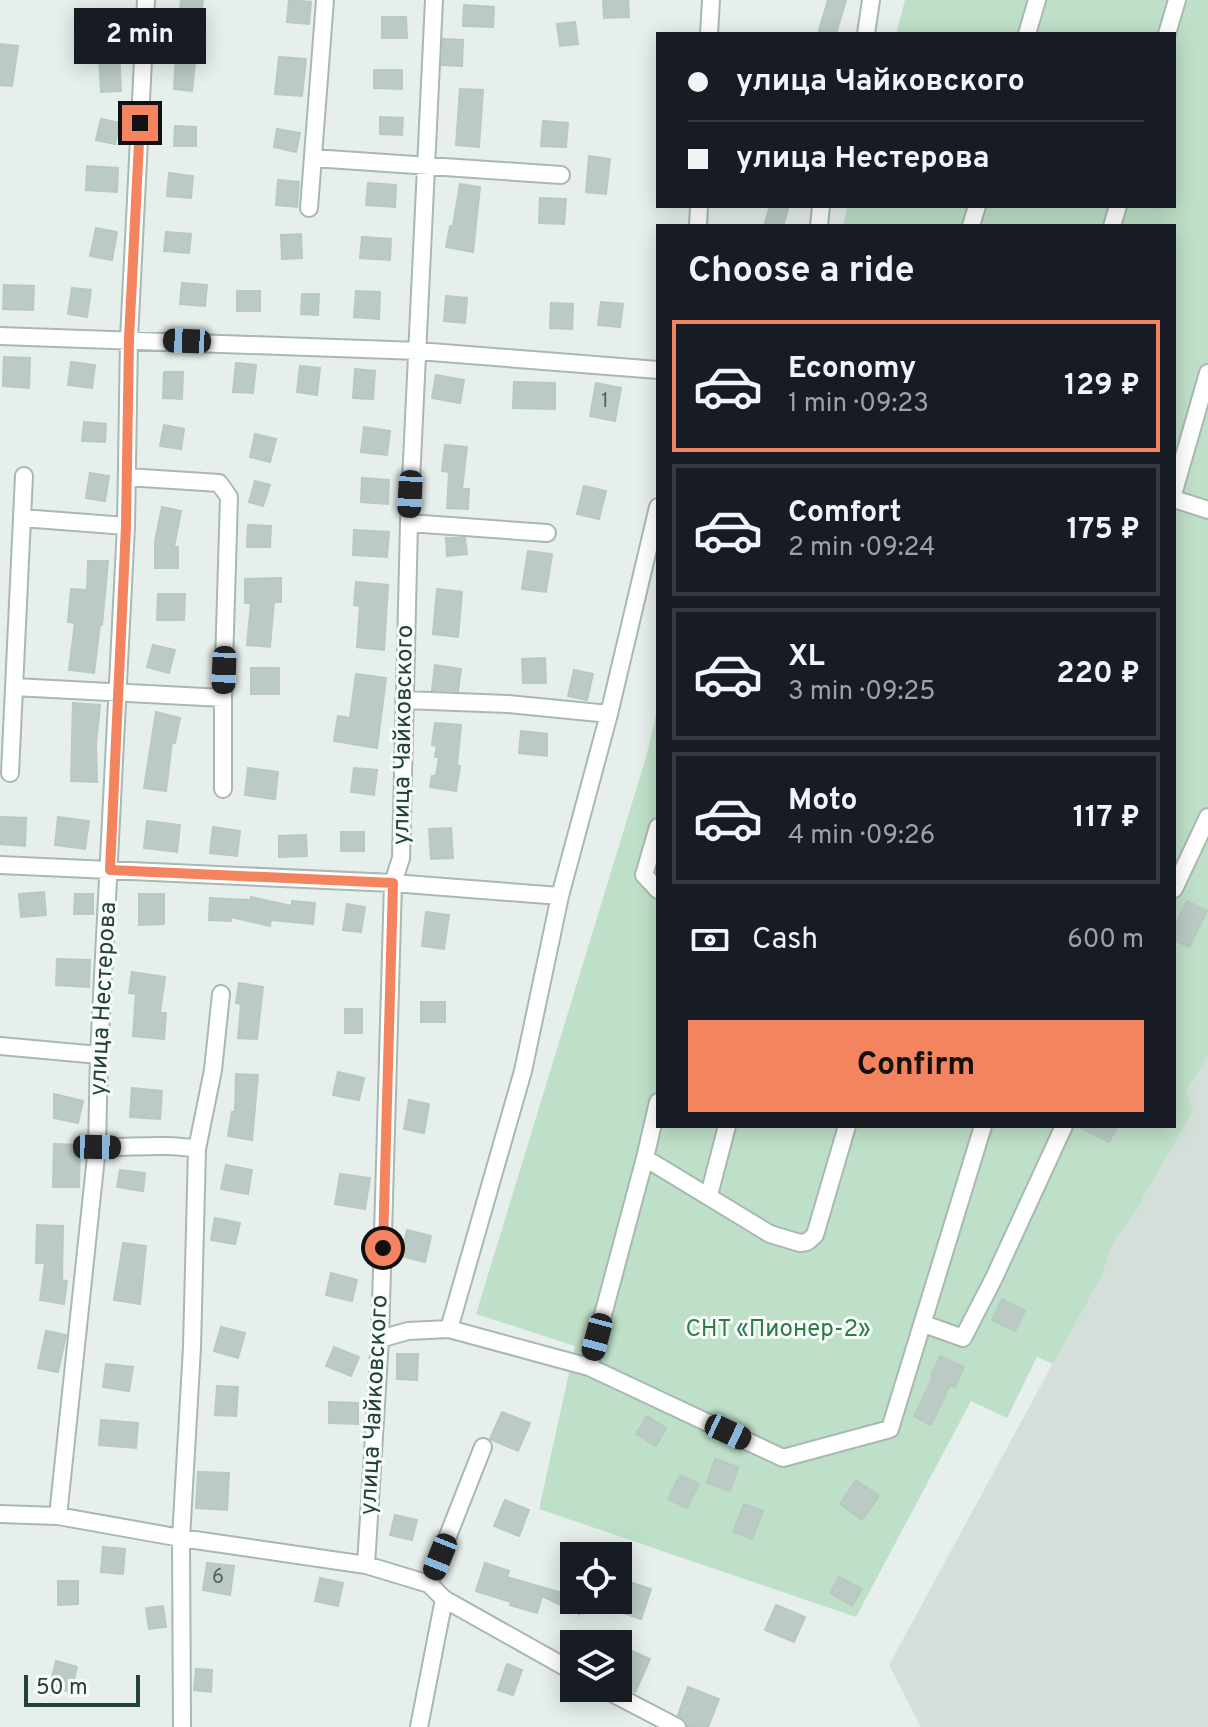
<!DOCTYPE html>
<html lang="en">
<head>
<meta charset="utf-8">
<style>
  :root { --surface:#171b24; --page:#242831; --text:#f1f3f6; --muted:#9ea1a6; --line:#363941; --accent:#f4845f }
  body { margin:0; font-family:Overpass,sans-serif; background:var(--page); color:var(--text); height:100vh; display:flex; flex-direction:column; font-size:30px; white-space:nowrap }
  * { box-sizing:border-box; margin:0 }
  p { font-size:26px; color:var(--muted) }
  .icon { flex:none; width:44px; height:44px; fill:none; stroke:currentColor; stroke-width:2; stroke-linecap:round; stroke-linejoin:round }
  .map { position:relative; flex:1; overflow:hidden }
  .panel { position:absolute; left:656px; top:224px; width:520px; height:904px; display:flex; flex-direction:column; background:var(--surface); border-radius:0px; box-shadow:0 4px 20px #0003 }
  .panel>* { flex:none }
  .top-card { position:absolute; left:656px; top:32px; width:520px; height:176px; border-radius:0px; box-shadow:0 4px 20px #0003; display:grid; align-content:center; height:176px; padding:0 32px; background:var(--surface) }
  .buttons { position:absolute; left:560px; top:1542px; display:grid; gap:16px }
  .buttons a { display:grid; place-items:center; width:72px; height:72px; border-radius:0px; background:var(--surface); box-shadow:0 4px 20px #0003; font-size:40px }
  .scale { position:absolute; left:24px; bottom:20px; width:116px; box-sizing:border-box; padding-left:8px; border:4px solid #24423a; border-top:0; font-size:22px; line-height:28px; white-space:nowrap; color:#24423a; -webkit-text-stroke:6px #f7fbf9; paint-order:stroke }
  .end { position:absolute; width:36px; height:36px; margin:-18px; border:10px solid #f4845f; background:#111; box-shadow:0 0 0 4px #111 }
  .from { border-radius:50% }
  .bubble { position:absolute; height:56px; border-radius:0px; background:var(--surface); box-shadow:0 4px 20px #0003; font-size:26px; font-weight:700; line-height:56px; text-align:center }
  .car { position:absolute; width:24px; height:48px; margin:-24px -12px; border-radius:10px; box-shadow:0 0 6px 2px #0007; background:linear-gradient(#222 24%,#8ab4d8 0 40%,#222 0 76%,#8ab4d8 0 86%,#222 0) }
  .top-card b { display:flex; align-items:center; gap:28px; height:76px; font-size:30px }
  .top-card b+b { border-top:2px solid var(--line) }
  .top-card i { width:20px; height:20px; background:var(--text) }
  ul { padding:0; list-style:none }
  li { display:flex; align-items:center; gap:24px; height:132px; margin:0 16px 12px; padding:0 16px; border:4px solid var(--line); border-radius:0px }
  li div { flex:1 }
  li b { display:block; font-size:30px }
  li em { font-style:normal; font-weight:700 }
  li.current { border-color:var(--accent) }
  li>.icon { width:72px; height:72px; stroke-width:1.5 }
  h2 { padding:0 32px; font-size:36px; line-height:96px }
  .pay { display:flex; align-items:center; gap:20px; height:88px; padding:0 32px; font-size:30px }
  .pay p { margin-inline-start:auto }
  .action { display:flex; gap:16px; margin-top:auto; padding:16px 32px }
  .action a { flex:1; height:92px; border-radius:0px; background:var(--accent); color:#111; font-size:32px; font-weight:700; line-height:92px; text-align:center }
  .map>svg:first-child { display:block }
  .built { fill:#d4dfda }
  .green { fill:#bfe0c8 }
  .building { fill:#bbcac4; stroke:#b8c9c2; stroke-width:2 }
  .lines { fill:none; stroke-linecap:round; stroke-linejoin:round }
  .minor-casing { stroke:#a8b8b2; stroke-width:20 }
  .minor { stroke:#fff; stroke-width:16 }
  .route { stroke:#f4845f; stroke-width:10 }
  .labels { text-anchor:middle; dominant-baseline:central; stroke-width:6; stroke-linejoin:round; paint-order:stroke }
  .number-label { font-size:20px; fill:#4a645c }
  .street-label { font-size:24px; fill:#24423a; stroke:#f7fbf9 }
  .park-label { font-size:24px; fill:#2d7a4b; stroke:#f7fbf9 }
</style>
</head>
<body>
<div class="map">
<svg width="1208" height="1727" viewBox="0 0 1208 1727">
  <rect width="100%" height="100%" fill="#e6efeb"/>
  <!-- built -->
  <path class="built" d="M1208 1056V1727H921L889 1665 1103 1271 1105 1257 1118 1233 1131 1219 1193 1111 1187 1092Z"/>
  <!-- green -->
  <path class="green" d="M905 0H1208V1056L1187 1091 1193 1111 1131 1219C1117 1234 1107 1250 1104 1271L1053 1364 1037 1357 1007 1418 971 1401 856 1617 539 1509 575 1346 476 1314 647 754 658 705V1126H1174V226H843L848 206H1174V34H896Z"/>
  <!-- building -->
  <path class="building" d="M181 0H203L201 16 180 13Z
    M289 0 311 2 309 24 287 22Z
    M603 0H628L629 17 604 18Z
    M828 0H846L836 34H818Z
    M464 5 494 7 493 27 463 26Z
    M382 17H406L407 38H382Z
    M575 22 578 44 560 46 557 24Z
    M443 39 463 40 462 66 442 65Z
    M0 44 18 46 12 86 0 85Z
    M119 51 121 91 101 92 99 52Z
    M176 52 196 53 192 91 174 89Z
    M279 57 306 59 302 96 275 94Z
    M374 70H402V89L374 88Z
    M460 89 483 90 479 147 456 145Z
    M380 117 403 118 402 135 380 134Z
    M101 119 120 123 115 144 96 140Z
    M543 121 568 123 566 147 541 146Z
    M175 126 196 127V146H174Z
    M277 129 300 133 296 152 274 147Z
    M589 156 610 159 606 194 586 192Z
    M87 166 118 168 117 192 86 190Z
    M169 173 193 176 191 198 167 196Z
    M278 180 299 182 297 207 276 205Z
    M368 183 396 185 395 207 366 205Z
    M460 184 480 187 473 252 446 247 450 226H453Z
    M540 198 566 199 564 224 539 223Z
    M770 206H789L783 226H764Z
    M96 228 117 232 112 260 90 256Z
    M166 232 191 234 189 253 164 251Z
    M301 234 302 258 282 259 281 235Z
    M362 237 391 239 390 260 360 258Z
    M182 283 207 285 205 306 180 304Z
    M4 285 34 286 33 310 3 309Z
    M72 288 91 290 87 317 68 314Z
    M237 291H260V311H237Z
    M356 291 380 292 379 319 354 317Z
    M302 294H319L318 315 301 314Z
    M446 296 467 298 465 323 444 321Z
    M601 302 623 304 620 327 598 325Z
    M551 303 573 304 572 329 550 328Z
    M4 357 30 358 29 388 3 386Z
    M71 362 95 365 92 388 68 385Z
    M236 363 256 365 253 393 233 392Z
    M300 366 320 368 317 395 297 392Z
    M355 369 375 371 373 399 353 398Z
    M164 372H183L182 399 163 398Z
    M436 375 464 380 460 403 432 398Z
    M514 382 555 383V409L513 408Z
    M596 383 621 388 615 421 590 416Z
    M84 422 106 424 105 442 82 441Z
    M164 425 184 429 181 449 160 446Z
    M364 427 390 431 387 455 361 452Z
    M255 434 276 439 270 462 250 457Z
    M445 445 467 447 462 489H469L468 509 447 508 449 472 442 471Z
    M90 473 109 476 105 501 86 498Z
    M362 478 389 480 388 504 361 502Z
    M255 481 270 485 263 506 249 502Z
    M584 486 606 491 599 519 577 514Z
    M162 507 181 511 174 547H178V568H155V541Z
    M248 525 271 526 270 547H247Z
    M354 530 389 532 387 557 353 555Z
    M446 538H465L467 554 447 556Z
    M528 551 552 554 546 592 522 589Z
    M88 561H108L102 625H100L94 673 69 670 75 623 68 622 71 589 87 590Z
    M281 578V602H274L270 647 247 645 251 603H245V579Z
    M356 582 388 585 384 650 357 647 360 606 354 605Z
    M437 589 462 592 458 637 433 634Z
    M158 594H185L184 620H157Z
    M153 645 175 650 169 673 147 667Z
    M545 658 546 683H523L522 659Z
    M435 665 461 669 458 691 432 690Z
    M251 668H279V694H251Z
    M574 670 593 674 587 700 568 696Z
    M356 674 386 678 377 748 334 741 338 716 350 718Z
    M73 703 100 705 96 744 97 782 71 781Z
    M156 712 180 718 175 743 172 742 166 791 144 788Z
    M435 723 461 725 457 765 460 766 456 791 430 787 432 776H436L439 757H435L437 746 432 745Z
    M521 731 547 734V756L519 753Z
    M248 768 278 772 275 799 245 795Z
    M354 768 377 770 374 795 351 792Z
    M0 817 26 818 25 846 0 844Z
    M58 817 89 821 85 849 55 845Z
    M147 821 180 825 177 852 144 848Z
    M213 827 240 831 237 856 210 853Z
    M451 828 453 858 431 859 429 829Z
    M341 832H364V851H341Z
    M306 835 307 856 279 857V836Z
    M44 892 46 915 21 917 19 894Z
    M75 894H93V914H74Z
    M139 894H164V924L139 925Z
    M251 897 292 906V901L315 903 313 924 271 920 270 926 231 917V921L209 920 210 898 250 900Z
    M1187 901 1207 911 1189 947 1174 940V927Z
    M347 904 365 907 361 932 343 930Z
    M426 912 449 915 444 949 422 946Z
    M57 959 90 960 89 987 56 985Z
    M132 972 165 977 160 1013H166L164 1039 133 1036 136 994 129 993Z
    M239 983 263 987 257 1039 238 1038 241 1004 236 1003Z
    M421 1002H445V1022H421Z
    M345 1009H362V1033H345Z
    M338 1072 364 1078 359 1100 333 1095Z
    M236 1074 258 1075 252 1140 228 1136 232 1112H235Z
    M132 1088 162 1091 160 1119 130 1117Z
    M54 1094 83 1101 78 1123 54 1118Z
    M409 1100 429 1104 424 1133 404 1129Z
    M1077 1126H1118L1109 1142Z
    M54 1144 80 1145 79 1187H53Z
    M226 1165 252 1170 248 1194 221 1189Z
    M120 1170 145 1173 143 1191 117 1187Z
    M340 1174 370 1178 365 1209 335 1204Z
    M215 1218 240 1223 235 1244 211 1240Z
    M37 1225 63 1226 62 1280 67 1281 64 1304 40 1300 45 1263H36Z
    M407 1230 431 1236 425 1262 401 1256Z
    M123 1243 146 1246 140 1304 114 1300Z
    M331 1273 357 1280 352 1301 326 1295Z
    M1002 1299 1025 1311 1015 1331 992 1320Z
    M221 1327 245 1333 238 1358 214 1351Z
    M46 1331 66 1335 58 1372 38 1368Z
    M334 1347 359 1357 351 1376 326 1366Z
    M397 1354H418L417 1380 397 1379Z
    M940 1356 964 1367 955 1387 950 1385 931 1425 914 1416 933 1377 931 1376Z
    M106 1364 133 1367 129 1391 103 1387Z
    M217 1386 238 1387 236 1416 215 1415Z
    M329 1402 358 1403V1424L329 1423Z
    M502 1412 530 1423 518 1451 490 1439Z
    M647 1416 666 1428 656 1446 636 1434Z
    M101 1420 138 1423 136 1448 99 1445Z
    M715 1459 738 1467 730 1491 707 1483Z
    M198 1472 229 1473 227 1510 196 1508Z
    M680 1475 699 1484 687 1508 668 1499Z
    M856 1480 879 1496 862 1520 840 1504Z
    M505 1500 529 1510 519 1536 494 1526Z
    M744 1504 763 1511 752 1539 733 1532Z
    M395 1515 417 1520 412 1540 390 1535Z
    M103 1547 125 1549 123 1574 101 1572Z
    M207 1563 234 1566 230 1595 203 1590Z
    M485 1563 509 1571 507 1577 562 1593 574 1570V1600H586L579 1614 542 1596 537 1613 510 1605 511 1602 476 1591Z
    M839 1577 862 1589 852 1606 830 1593Z
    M320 1578 343 1583 338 1606 315 1601Z
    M58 1581H78V1604L58 1605Z
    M626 1581 651 1589 641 1619 617 1611Z
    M776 1605 805 1617 794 1642 765 1630Z
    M163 1606 166 1627 149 1629 146 1608Z
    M625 1648 650 1659 635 1692 618 1684V1663Z
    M56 1661 77 1667 71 1692 50 1686Z
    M507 1664 522 1670 513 1695 498 1690Z
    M196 1669 212 1670 211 1692 194 1690Z
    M688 1687 719 1699 708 1727 688 1726 686 1720 678 1715Z"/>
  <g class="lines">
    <!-- minor casing -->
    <g class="minor-casing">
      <path id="minor" d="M709 34 711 0
        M866 34 871 0
        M1027 34 1037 0
        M1167 34 1177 0
        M313 158 561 175
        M309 208 325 0
        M698 226 699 206
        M819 226 821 206
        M971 226 977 206
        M1112 226 1118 206
        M0 336 418 351 658 370
        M1174 491 1208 373
        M1174 499 1208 510
        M22 518 126 526
        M409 523 547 533
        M14 687 223 698 229 497 219 483 127 477
        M404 700 508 704 609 714
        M10 773 24 476
        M223 789V698
        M658 827 644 875 658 890
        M0 865 393 883 560 896
        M1174 889 1208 817
        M0 1046 99 1055
        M658 1102 645 1158 770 1234 800 1243 807 1242 815 1235 847 1126
        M97 1147C131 1148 164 1143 197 1149
        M709 1195 727 1126
        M924 1324 963 1338 994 1278 1064 1126
        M449 1329 523 1071 560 896 609 714 658 507
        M380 1339 408 1331 449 1329 589 1367 783 1458 890 1429 983 1126
        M589 1367 645 1158
        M0 1514 58 1516 181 1538 366 1565 429 1584 444 1599 574 1672
        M58 1516 97 1147 99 1055 126 526 129 339 146 0
        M366 1565 380 1339 393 883 401 858 409 523 434 0
        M429 1584 483 1447
        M602 1688 677 1727
        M182 1727 181 1538 192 1347 197 1149 213 1070 221 994
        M419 1727 444 1599"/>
    </g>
    <!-- minor -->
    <use href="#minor" class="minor"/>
  </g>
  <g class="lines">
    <!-- route -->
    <path class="route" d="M140 123 129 339 126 526 110 870 393 883 383 1248"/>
  </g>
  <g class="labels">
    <!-- number labels -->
    <g class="number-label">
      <text x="605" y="402">1</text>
      <text x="218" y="1578">6</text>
    </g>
    <!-- street labels -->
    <g class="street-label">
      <text transform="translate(404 735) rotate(-89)">улица Чайковского</text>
      <text transform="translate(104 999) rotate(-87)">улица Нестерова</text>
      <text transform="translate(375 1405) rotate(-87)">улица Чайковского</text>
    </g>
    <!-- park labels -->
    <g class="park-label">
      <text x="778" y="1330">СНТ «Пионер-2»</text>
    </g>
  </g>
</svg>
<div class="buttons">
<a><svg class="icon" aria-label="locate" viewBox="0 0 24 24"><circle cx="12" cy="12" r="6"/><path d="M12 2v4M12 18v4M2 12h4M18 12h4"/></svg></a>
<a><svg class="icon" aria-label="layers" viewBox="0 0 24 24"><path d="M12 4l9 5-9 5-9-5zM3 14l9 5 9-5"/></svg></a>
</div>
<div class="scale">50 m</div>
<i class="end from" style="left:383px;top:1248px"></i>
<i class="end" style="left:140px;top:123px"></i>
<div class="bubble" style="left:74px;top:8px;width:132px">2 min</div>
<i class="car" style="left:187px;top:341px;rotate:272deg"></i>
<i class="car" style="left:410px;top:494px;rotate:183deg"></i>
<i class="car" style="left:224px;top:670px;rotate:182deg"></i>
<i class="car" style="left:97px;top:1147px;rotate:91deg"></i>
<i class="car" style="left:597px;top:1337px;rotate:195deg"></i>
<i class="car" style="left:728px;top:1432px;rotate:115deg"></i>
<i class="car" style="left:440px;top:1557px;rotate:202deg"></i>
<div class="top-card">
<b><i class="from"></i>улица Чайковского</b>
<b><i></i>улица Нестерова</b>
</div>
<section class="panel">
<h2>Choose a ride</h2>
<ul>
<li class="current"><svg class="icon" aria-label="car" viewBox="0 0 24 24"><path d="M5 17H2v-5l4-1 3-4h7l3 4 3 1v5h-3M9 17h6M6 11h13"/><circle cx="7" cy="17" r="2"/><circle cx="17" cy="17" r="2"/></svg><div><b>Economy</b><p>1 min · 09:23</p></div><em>129 ₽</em></li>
<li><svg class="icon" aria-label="car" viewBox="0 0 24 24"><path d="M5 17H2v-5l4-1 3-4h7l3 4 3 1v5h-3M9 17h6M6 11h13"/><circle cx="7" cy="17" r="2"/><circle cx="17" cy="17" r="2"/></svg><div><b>Comfort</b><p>2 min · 09:24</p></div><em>175 ₽</em></li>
<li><svg class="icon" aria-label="car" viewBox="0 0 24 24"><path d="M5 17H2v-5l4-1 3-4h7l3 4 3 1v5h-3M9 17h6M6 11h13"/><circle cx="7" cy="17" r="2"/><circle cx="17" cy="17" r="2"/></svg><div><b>XL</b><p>3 min · 09:25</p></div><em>220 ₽</em></li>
<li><svg class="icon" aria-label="car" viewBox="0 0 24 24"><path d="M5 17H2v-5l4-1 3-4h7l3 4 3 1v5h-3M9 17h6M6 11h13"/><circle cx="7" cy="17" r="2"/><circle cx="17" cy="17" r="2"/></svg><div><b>Moto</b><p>4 min · 09:26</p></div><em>117 ₽</em></li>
</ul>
<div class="pay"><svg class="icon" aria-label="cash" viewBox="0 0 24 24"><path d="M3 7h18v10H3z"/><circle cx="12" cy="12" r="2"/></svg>Cash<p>600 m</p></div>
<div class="action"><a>Confirm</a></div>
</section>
</div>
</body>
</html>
